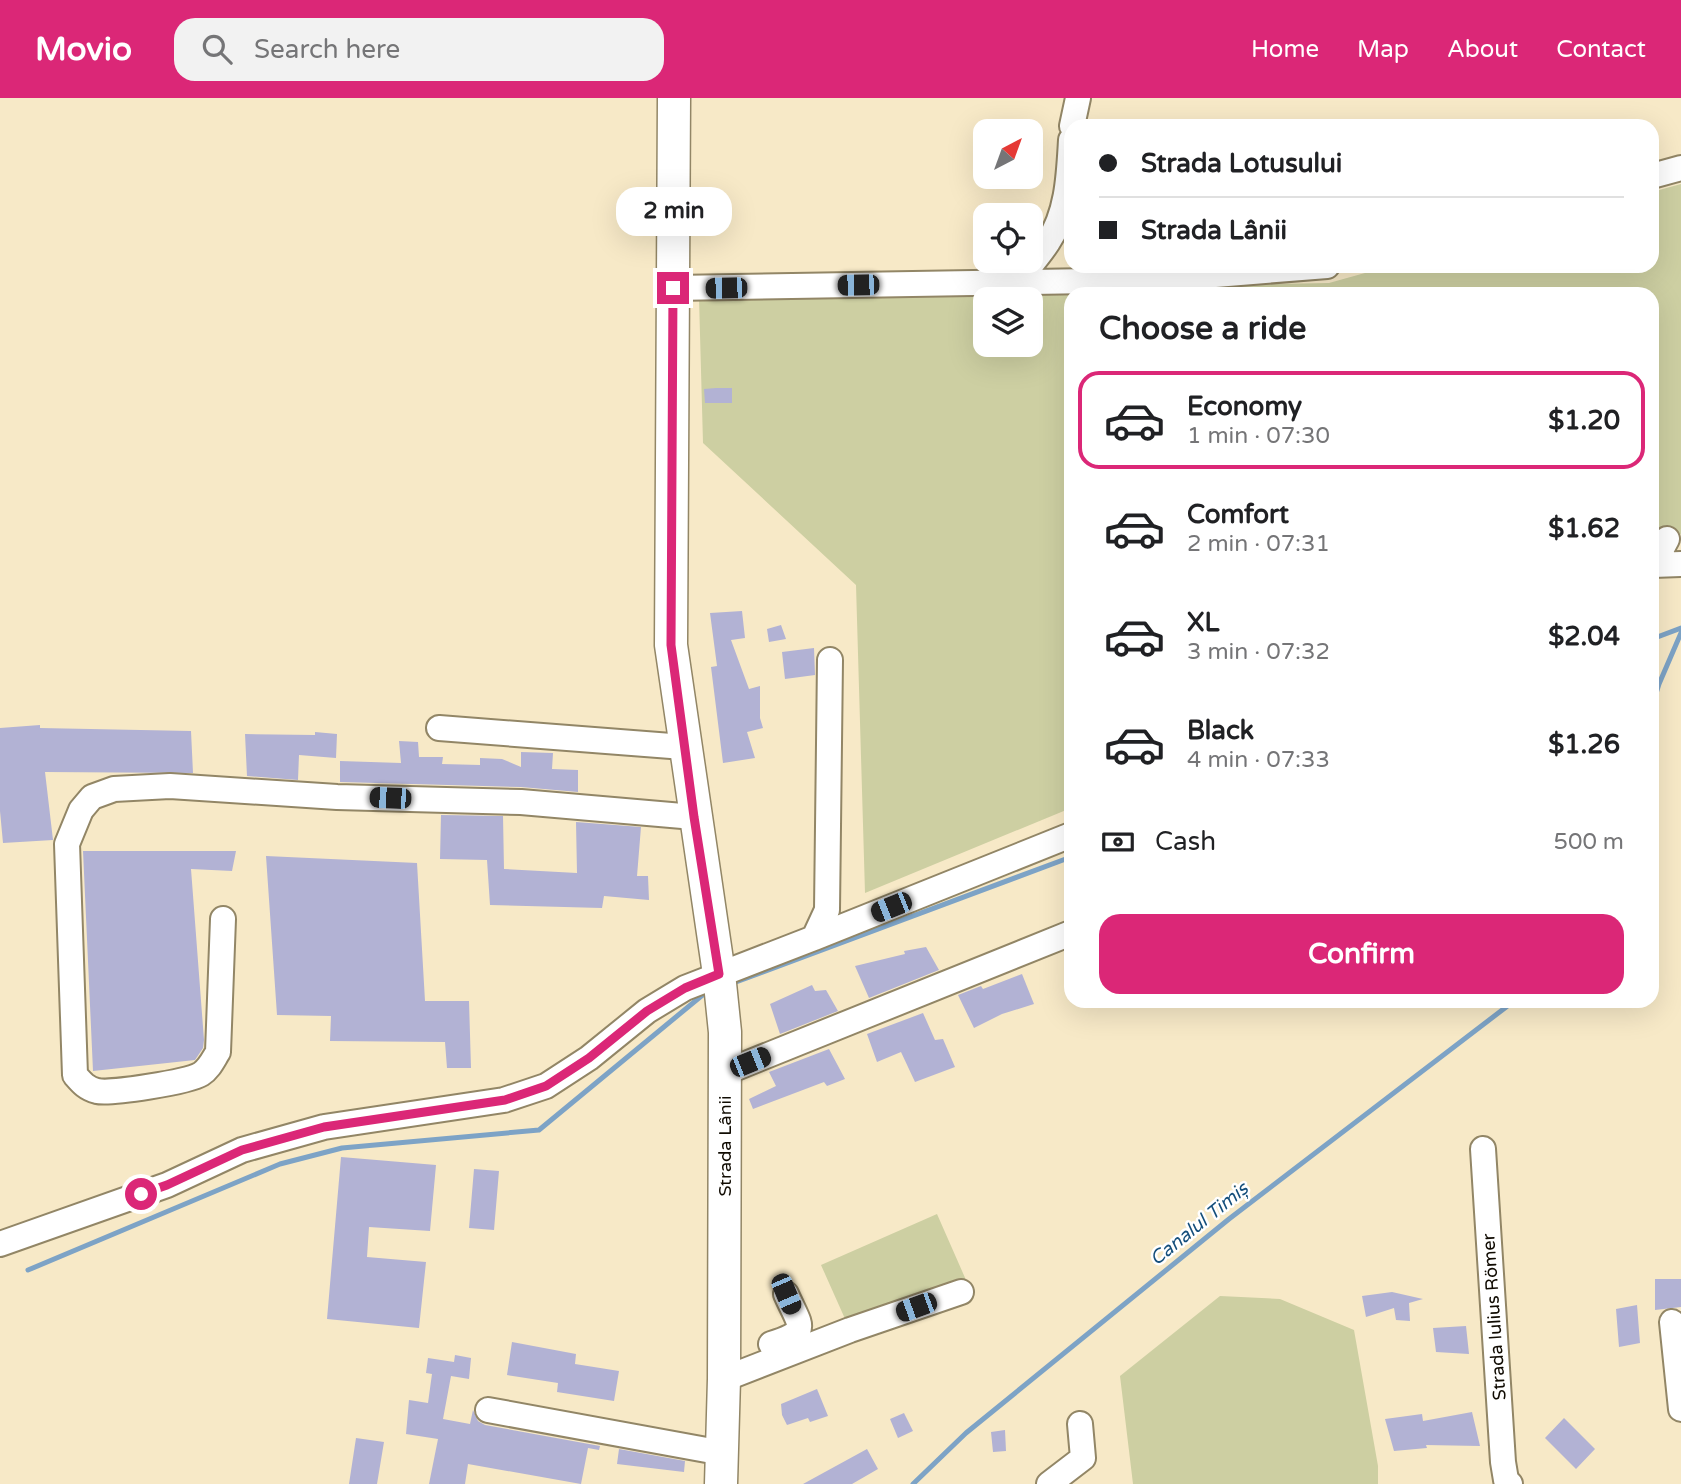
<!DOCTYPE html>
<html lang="en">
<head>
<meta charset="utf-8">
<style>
  :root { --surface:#fff; --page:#f2f2f2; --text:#202124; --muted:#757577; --line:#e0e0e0; --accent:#db2777 }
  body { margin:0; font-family:"Varela Round",sans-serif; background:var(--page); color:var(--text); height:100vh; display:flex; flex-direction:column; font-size:26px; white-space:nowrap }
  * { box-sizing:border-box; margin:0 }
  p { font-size:23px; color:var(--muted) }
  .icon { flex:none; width:38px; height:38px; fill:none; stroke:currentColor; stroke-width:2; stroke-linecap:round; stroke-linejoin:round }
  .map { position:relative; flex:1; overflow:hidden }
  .details { position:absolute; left:1064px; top:189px; width:595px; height:721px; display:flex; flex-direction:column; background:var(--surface); border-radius:21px; box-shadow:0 7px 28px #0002 }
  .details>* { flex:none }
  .top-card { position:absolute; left:1064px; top:21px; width:595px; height:154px; border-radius:21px; box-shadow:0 7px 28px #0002; display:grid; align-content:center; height:154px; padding:0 35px; background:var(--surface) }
  .needle { width:46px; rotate:41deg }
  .fabs { position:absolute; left:973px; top:21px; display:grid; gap:14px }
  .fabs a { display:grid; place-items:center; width:70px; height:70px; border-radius:14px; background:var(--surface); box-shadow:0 7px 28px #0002; font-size:35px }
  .end { position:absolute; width:32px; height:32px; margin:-16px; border:9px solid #db2777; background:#fff; box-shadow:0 0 0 4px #fff }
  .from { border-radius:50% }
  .bubble { position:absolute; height:49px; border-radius:21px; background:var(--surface); box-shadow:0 7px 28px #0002; font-size:23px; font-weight:800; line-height:49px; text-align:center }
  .car { position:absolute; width:21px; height:42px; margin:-21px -10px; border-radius:9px; box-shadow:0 0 5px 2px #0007; background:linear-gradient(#222 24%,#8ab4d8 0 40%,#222 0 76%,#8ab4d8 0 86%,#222 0) }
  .top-card b { display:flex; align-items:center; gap:24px; height:66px; font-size:26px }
  .top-card b+b { border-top:2px solid var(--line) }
  .top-card i { width:18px; height:18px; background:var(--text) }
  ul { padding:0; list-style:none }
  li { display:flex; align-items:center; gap:21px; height:98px; margin:0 14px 10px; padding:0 21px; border:4px solid transparent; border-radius:21px }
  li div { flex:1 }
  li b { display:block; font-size:26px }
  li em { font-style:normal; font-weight:800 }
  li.active { border-color:var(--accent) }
  li>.icon { width:63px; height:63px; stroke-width:1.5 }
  h2 { padding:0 35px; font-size:32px; line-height:84px }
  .pay { display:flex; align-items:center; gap:18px; height:77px; padding:0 35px; font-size:26px }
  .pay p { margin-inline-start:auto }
  .primary-button { display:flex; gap:14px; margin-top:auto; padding:14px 35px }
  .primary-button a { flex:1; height:80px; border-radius:21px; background:var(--accent); color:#fff; font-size:28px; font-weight:800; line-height:80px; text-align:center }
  header { display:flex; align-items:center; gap:42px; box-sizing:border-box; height:98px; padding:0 35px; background:var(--accent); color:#fff }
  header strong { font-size:33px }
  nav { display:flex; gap:38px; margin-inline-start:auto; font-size:24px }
  .search { width:490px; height:63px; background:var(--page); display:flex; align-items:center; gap:18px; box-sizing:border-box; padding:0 24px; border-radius:21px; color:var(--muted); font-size:26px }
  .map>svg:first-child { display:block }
  .green { fill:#cdcfa2; fill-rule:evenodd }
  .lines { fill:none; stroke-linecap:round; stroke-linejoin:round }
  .stream { stroke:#7da3c6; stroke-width:5 }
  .building { fill:#b2b2d4 }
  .minor-casing { stroke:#928666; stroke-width:28 }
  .major-casing { stroke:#928666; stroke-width:35 }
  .minor { stroke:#fff; stroke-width:24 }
  .major { stroke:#fff; stroke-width:32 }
  .route { stroke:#db2777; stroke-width:9 }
  .labels { text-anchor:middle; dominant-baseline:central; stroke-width:5; stroke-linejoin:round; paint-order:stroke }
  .street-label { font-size:18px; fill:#100b02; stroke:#fff }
  .water-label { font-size:19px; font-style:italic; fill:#154f7c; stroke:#fff }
</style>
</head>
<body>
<header>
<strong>Movio</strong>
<div class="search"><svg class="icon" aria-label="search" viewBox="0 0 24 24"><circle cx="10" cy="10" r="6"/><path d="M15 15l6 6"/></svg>Search here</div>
<nav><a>Home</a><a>Map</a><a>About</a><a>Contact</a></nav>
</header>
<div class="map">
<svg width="1681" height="1386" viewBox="0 0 1681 1386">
  <rect width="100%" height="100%" fill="#f7e9c7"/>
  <!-- green -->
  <path class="green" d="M1681 86V436L1652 453V196H1071V710L865 795 856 487 703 345 699 200 748 196 1329 185 1390 168H1652V94ZM985 201H1031V247H985Z
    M937 1116 966 1182 850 1232 821 1167Z
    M1220 1198 1280 1201 1354 1232 1378 1368V1386H1133L1120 1278Z"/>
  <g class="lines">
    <!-- stream -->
    <path class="stream" d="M1652 541 1681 530
      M1652 608 1659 586 1681 535
      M1652 768V773
      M736 884 1071 759
      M28 1172 280 1066 342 1050 539 1032 705 895
      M913 1386 966 1335 1229 1121 1514 903"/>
  </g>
  <!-- building -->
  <path class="building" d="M716 290H732V305H705L704 291Z
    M742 513 745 540 731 542 749 591 760 588V620L763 630 747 634 755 660 723 665 711 569 717 568 710 515Z
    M781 527 786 541 769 544 767 531Z
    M814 550 815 577 785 581 782 554Z
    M40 627V630L191 633 193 675 45 674 53 742 3 745 0 713V630Z
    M315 634 337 636 336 660 299 657 298 682 247 678 245 636 315 637Z
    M399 643 418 644 419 659H443L442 666 480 667V660L502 661 521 669V654L553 655 552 671 578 672V694L521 689 340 684V663L401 665Z
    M441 717 503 718 504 771 577 775 576 724 641 729 637 778H648L649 802 604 798 602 810 490 807 487 762 440 761Z
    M83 753H236L232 773 191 771 204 942 203 950 195 962 93 973Z
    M266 758 417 765 425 903H469L471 970H447L445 944 330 943 331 918 277 917Z
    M926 849 939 872 869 900 855 868 905 856 904 853Z
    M1022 876 1034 906 1002 916 974 930 958 897 981 888 983 891Z
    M812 887 815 893 826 892 838 913 780 936 770 906Z
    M923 915 935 942 943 941 955 969 915 984 901 954 877 964 867 936Z
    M829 951 845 981 827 988 824 984 753 1011 749 1001 776 988 769 974Z
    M341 1059 436 1067 430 1133 369 1129 367 1159 426 1164 419 1230 327 1221Z
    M474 1071 499 1073 494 1132 469 1130Z
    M1655 1181H1681V1209L1655 1212Z
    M1392 1194 1423 1201 1409 1205 1410 1223 1396 1222 1394 1210 1366 1219 1362 1198Z
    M1637 1207 1640 1245 1619 1249 1616 1211Z
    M1466 1228 1469 1256 1436 1254 1433 1230Z
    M512 1244 576 1256 575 1266 619 1273 614 1303 557 1294 558 1285 507 1277Z
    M455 1257 471 1260 469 1281 451 1278 443 1321 470 1326 473 1312 478 1323 485 1327 600 1348 599 1352 588 1350 581 1386 468 1366 465 1386H429L438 1341 406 1336 409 1302 428 1305 432 1276 426 1275 428 1260 454 1264Z
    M817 1291 828 1318 810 1324 808 1320 787 1327 782 1317 781 1306Z
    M1472 1314 1480 1348 1426 1347 1427 1350 1394 1353 1385 1321 1422 1316 1423 1323Z
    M904 1315 913 1333 898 1340 890 1321Z
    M1564 1320 1595 1351 1576 1371 1545 1340Z
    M1005 1332 1006 1353 993 1354 991 1334Z
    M356 1340 384 1344 377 1386H349Z
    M619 1351 685 1363 684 1374 617 1366Z
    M867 1351 878 1371 852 1386H803Z"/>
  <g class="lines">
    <!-- minor casing -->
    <g class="minor-casing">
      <path id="minor" d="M1072 28 1078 0
        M1652 78 1681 70
        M1017 184C1027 171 1039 158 1048 144 1068 114 1069 76 1071 42
        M673 190 1153 182 1327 168
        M1653 467 1681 466
        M1652 469 1667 441
        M439 630 684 649
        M223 821 218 954C213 962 209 971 201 976 188 984 110 996 97 993 86 990 82 985 75 977L67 746 81 712 92 699 114 691 170 688 337 699 521 704 694 719
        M814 840 1071 737
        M726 974 1071 835
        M1483 1051 1503 1364 1506 1382 1510 1386
        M0 1146 167 1087 242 1052 324 1029 504 1002 546 988 589 960 647 913 685 890 814 840 827 812 830 562
        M1672 1224 1681 1311
        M771 1246C811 1233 801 1230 786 1196
        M724 1281 850 1232 961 1194
        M488 1312 723 1355
        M1049 1386 1083 1360 1080 1326"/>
    </g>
    <!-- major casing -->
    <g class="major-casing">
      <path id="major" d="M674 0 671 547 719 876 725 934 724 1281 721 1386"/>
    </g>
    <!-- minor -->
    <use href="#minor" class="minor"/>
    <!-- major -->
    <use href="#major" class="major"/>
  </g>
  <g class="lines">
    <!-- route -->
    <path class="route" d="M141 1096 167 1087 242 1052 324 1029 505 1002 546 988 589 960 647 913 685 890 719 876 694 719 671 547 673 190"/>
  </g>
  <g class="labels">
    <!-- street labels -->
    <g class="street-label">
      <text transform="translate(725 1048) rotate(-90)">Strada Lânii</text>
      <text transform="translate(1494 1219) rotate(-94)">Strada Iulius Römer</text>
    </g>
    <!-- water labels -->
    <g class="water-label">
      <text transform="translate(1199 1126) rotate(-39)">Canalul Timiș</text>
    </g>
  </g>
</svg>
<div class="fabs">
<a><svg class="needle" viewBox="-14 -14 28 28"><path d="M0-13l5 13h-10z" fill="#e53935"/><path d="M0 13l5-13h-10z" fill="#757577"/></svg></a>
<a><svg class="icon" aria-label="locate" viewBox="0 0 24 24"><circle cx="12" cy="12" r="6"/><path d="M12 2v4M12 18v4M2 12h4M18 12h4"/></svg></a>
<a><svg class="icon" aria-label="layers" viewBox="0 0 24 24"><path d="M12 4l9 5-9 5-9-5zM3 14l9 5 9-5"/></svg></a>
</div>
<i class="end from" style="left:141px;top:1096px"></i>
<i class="end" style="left:673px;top:190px"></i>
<div class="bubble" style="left:616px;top:89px;width:116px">2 min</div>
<i class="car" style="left:858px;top:187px;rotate:269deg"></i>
<i class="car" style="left:726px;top:190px;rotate:269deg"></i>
<i class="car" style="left:390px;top:700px;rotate:272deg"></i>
<i class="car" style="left:891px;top:809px;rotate:248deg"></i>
<i class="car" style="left:750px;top:964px;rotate:68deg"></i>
<i class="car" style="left:786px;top:1196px;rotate:157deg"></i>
<i class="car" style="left:916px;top:1209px;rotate:250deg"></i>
<div class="top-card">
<b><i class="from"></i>Strada Lotusului</b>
<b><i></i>Strada Lânii</b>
</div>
<section class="details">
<h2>Choose a ride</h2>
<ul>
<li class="active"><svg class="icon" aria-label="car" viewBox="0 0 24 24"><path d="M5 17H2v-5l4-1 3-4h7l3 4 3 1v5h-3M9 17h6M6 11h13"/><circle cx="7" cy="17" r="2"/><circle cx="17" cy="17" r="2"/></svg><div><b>Economy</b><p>1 min · 07:30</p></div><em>$1.20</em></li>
<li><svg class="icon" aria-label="car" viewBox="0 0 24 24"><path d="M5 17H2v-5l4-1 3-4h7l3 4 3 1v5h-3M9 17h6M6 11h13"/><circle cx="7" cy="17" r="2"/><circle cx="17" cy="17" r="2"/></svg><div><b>Comfort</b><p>2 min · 07:31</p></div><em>$1.62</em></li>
<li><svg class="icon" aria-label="car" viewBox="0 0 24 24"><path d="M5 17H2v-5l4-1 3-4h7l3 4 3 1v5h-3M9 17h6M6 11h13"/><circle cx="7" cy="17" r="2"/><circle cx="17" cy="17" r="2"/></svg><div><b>XL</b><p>3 min · 07:32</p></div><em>$2.04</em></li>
<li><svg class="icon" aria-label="car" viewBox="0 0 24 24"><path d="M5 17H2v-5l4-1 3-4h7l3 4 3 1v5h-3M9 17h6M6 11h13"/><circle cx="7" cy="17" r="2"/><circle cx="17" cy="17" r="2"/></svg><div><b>Black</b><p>4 min · 07:33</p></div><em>$1.26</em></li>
</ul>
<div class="pay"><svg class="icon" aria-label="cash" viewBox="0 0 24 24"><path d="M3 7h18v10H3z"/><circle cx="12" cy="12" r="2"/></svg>Cash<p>500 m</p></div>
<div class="primary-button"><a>Confirm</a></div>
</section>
</div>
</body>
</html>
